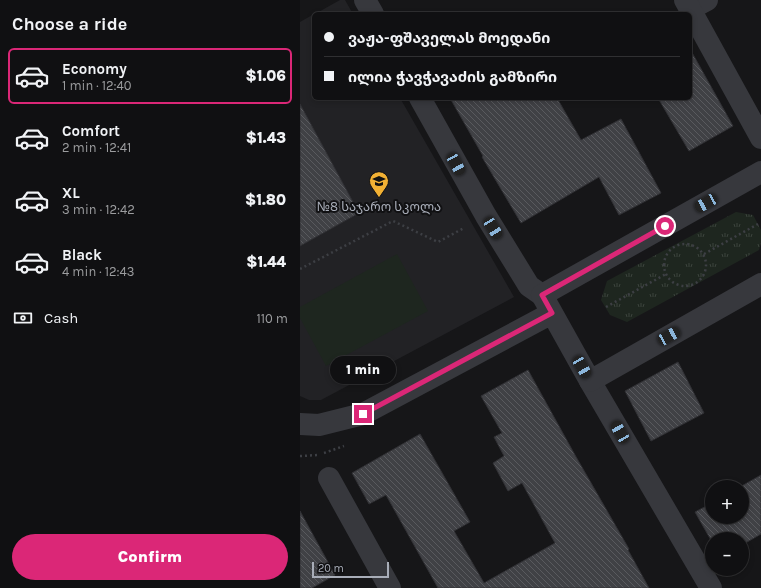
<!DOCTYPE html>
<html lang="en">
<head>
<meta charset="utf-8">
<style>
  :root { --surface:#101012; --page:#1e1e20; --text:#f1f3f6; --muted:#9c9d9f; --line:#303032; --accent:#db2777 }
  body { margin:0; font-family:Karla,"Noto Sans Georgian",sans-serif; background:var(--page); color:var(--text); height:100vh; display:flex; flex-direction:column; font-size:15px; white-space:nowrap }
  * { box-sizing:border-box; margin:0 }
  p { font-size:13px; color:var(--muted) }
  .icon { flex:none; width:22px; height:22px; fill:none; stroke:currentColor; stroke-width:2; stroke-linecap:round; stroke-linejoin:round }
  .map { position:relative; flex:1; overflow:hidden }
  .panel { display:flex; flex-direction:column; background:var(--surface); width:300px }
  .panel>* { flex:none }
  .banner { position:absolute; left:12px; top:12px; width:380px; height:88px; border-radius:6px; box-shadow:0 2px 6px #0003,0 0 0 1px var(--line); display:grid; align-content:center; height:88px; padding:0 12px; background:var(--surface) }
  .fabs { position:absolute; left:405px; top:480px; display:grid; gap:8px }
  .fabs a { display:grid; place-items:center; width:44px; height:44px; border-radius:50%; background:var(--surface); box-shadow:0 2px 6px #0003,0 0 0 1px var(--line); font-size:20px }
  .scale { position:absolute; left:12px; bottom:10px; width:77px; box-sizing:border-box; padding-left:4px; border:2px solid #a8adb8; border-top:0; font-size:11px; line-height:14px; white-space:nowrap; color:#a8adb8; -webkit-text-stroke:3px #111113; paint-order:stroke }
  .end { position:absolute; width:18px; height:18px; margin:-9px; border:5px solid #db2777; background:#fff; box-shadow:0 0 0 2px #fff }
  .from { border-radius:50% }
  .bubble { position:absolute; height:28px; border-radius:14px; background:var(--surface); box-shadow:0 2px 6px #0003,0 0 0 1px var(--line); font-size:13px; font-weight:800; line-height:28px; text-align:center }
  .car { position:absolute; width:12px; height:24px; margin:-12px -6px; border-radius:5px; box-shadow:0 0 3px 1px #0007; background:linear-gradient(#222 24%,#8ab4d8 0 40%,#222 0 76%,#8ab4d8 0 86%,#222 0) }
  .banner b { display:flex; align-items:center; gap:14px; height:38px; font-size:15px }
  .banner b+b { border-top:1px solid var(--line) }
  .banner i { width:10px; height:10px; background:var(--text) }
  ul { padding:0; list-style:none }
  li { display:flex; align-items:center; gap:12px; height:56px; margin:0 8px 6px; padding:0 4px; border:2px solid transparent; border-radius:6px }
  li div { flex:1 }
  li b { display:block; font-size:15px }
  li em { font-style:normal; font-weight:800 }
  li.active { border-color:var(--accent) }
  li>.icon { width:36px; height:36px; stroke-width:1.5 }
  h2 { padding:0 12px; font-size:18px; line-height:48px }
  .pay { display:flex; align-items:center; gap:10px; height:44px; padding:0 12px; font-size:15px }
  .pay p { margin-inline-start:auto }
  .action { display:flex; gap:8px; margin-top:auto; padding:8px 12px }
  .action a { flex:1; height:46px; border-radius:24px; background:var(--accent); color:#fff; font-size:16px; font-weight:800; line-height:46px; text-align:center }
  main { display:flex; flex:1; min-height:0 }
  .map>svg:first-child { display:block }
  .built { fill:#222225 }
  .grass { fill:url(#grass-tufts) }
  .pitch { fill:#1e261f }
  .building { fill:url(#building-back-hatch); stroke:#303034 }
  .lines { fill:none; stroke-linecap:round; stroke-linejoin:round }
  .path { stroke:#3d3f44; stroke-width:2.5; stroke-dasharray:2 3; stroke-linecap:butt }
  .minor { stroke:#37383d; stroke-width:22 }
  .tertiary { stroke:#37383d; stroke-width:22 }
  .route { stroke:#db2777; stroke-width:5 }
  .labels { text-anchor:middle; dominant-baseline:central; stroke-width:4; stroke-linejoin:round; paint-order:stroke }
  .poi-label { font-size:13px; fill:#a8adb8; stroke:#111113 }
</style>
</head>
<body>
<main>
<section class="panel">
<h2>Choose a ride</h2>
<ul>
<li class="active"><svg class="icon" aria-label="car" viewBox="0 0 24 24"><path d="M5 17H2v-5l4-1 3-4h7l3 4 3 1v5h-3M9 17h6M6 11h13"/><circle cx="7" cy="17" r="2"/><circle cx="17" cy="17" r="2"/></svg><div><b>Economy</b><p>1 min · 12:40</p></div><em>$1.06</em></li>
<li><svg class="icon" aria-label="car" viewBox="0 0 24 24"><path d="M5 17H2v-5l4-1 3-4h7l3 4 3 1v5h-3M9 17h6M6 11h13"/><circle cx="7" cy="17" r="2"/><circle cx="17" cy="17" r="2"/></svg><div><b>Comfort</b><p>2 min · 12:41</p></div><em>$1.43</em></li>
<li><svg class="icon" aria-label="car" viewBox="0 0 24 24"><path d="M5 17H2v-5l4-1 3-4h7l3 4 3 1v5h-3M9 17h6M6 11h13"/><circle cx="7" cy="17" r="2"/><circle cx="17" cy="17" r="2"/></svg><div><b>XL</b><p>3 min · 12:42</p></div><em>$1.80</em></li>
<li><svg class="icon" aria-label="car" viewBox="0 0 24 24"><path d="M5 17H2v-5l4-1 3-4h7l3 4 3 1v5h-3M9 17h6M6 11h13"/><circle cx="7" cy="17" r="2"/><circle cx="17" cy="17" r="2"/></svg><div><b>Black</b><p>4 min · 12:43</p></div><em>$1.44</em></li>
</ul>
<div class="pay"><svg class="icon" aria-label="cash" viewBox="0 0 24 24"><path d="M3 7h18v10H3z"/><circle cx="12" cy="12" r="2"/></svg>Cash<p>110 m</p></div>
<div class="action"><a>Confirm</a></div>
</section>
<div class="map">
<svg width="461" height="588" viewBox="0 0 461 588">
  <defs>
    <pattern id="grass-tufts" width="24" height="20" patternUnits="userSpaceOnUse"><rect width="24" height="20" fill="#1e261f"/><path d="M3 7l-1-3M5 7V3M7 7l1-3M15 17l-1-3M17 17v-4M19 17l1-3" fill="none" stroke="#3c433d"/></pattern>
    <pattern id="building-back-hatch" width="6" height="6" patternUnits="userSpaceOnUse"><rect width="6" height="6" fill="#404145"/><path d="M-1 5l2 2M0 0l6 6M5-1l2 2" fill="none" stroke="#595a5e"/></pattern>
  </defs>
  <rect width="100%" height="100%" fill="#161618"/>
  <!-- built -->
  <path class="built" d="M40 0H45L53 14H15Z
    M14 14V98H100L214 297 21 400H9L0 396V22Z"/>
  <!-- grass -->
  <path class="grass" d="M436 212 453 215 461 230V242L459 250 327 322 310 315 301 300 307 281Z"/>
  <!-- pitch -->
  <path class="pitch" d="M97 254 128 311 26 366 0 318V307Z"/>
  <!-- building -->
  <path class="building" d="M390 49 433 126 389 151 358 98H390Z
    M150 98H257L281 140 321 119 361 193 319 215 299 177 221 223 182 157 183 156Z
    M0 104 59 213 0 246Z
    M378 362 404 413 351 441 325 391Z
    M228 370 275 455 329 549 328 550 349 588H138L86 495 69 504 52 473 120 434 170 522 154 531 184 583 255 543 222 483 208 491 193 463 204 456 194 437 202 433 181 396Z
    M461 475V534L442 545V539H412V542L395 512 412 503V517H442V487H440Z
    M0 511 35 575 12 588H0Z"/>
  <g class="lines">
    <!-- path -->
    <path class="path" d="M364 265a21 21 0 1 1 42 0a21 21 0 1 1-42 0Z
      M404 254 458 224
      M0 269 93 221 138 242 164 228
      M306 307 366 274
      M24 453 44 446
      M0 456 19 455"/>
    <!-- minor -->
    <path class="minor" d="M65 0 73 14
      M390 9 407 0
      M120 98 186 216 229 286 242 295
      M290 381 411 588
      M29 478 90 588"/>
    <!-- tertiary -->
    <path class="tertiary" d="M385 0 461 138
      M461 172 242 295 290 381 461 284
      M0 424 19 425 63 414 252 313"/>
  </g>
  <g class="lines">
    <!-- route -->
    <path class="route" d="M63 414 252 313 242 295 365 226"/>
  </g>
  <!-- icons -->
  <defs>
    <g id="school-pin" transform="scale(1)"><path d="M0 17L-7.5 6A9.5 9.5 0 1 1 7.5 6Z" fill="#f2b134" stroke="#111113"/><path d="M0-5L7-2L0 1L-7-2ZM-4 1L0 2.5L4 1V4Q0 6-4 4Z" fill="#111"/></g>
  </defs>
  <g fill-rule="evenodd">
    <use href="#school-pin" x="79" y="181"/>
  </g>
  <g class="labels">
    <!-- poi labels -->
    <g class="poi-label">
      <text x="79" y="206">№8 საჯარო სკოლა</text>
    </g>
  </g>
</svg>
<div class="fabs">
<a>+</a>
<a>−</a>
</div>
<div class="scale">20 m</div>
<i class="end from" style="left:365px;top:226px"></i>
<i class="end" style="left:63px;top:414px"></i>
<div class="bubble" style="left:30px;top:356px;width:66px">1 min</div>
<i class="car" style="left:156px;top:164px;rotate:151deg"></i>
<i class="car" style="left:406px;top:203px;rotate:241deg"></i>
<i class="car" style="left:193px;top:228px;rotate:148deg"></i>
<i class="car" style="left:369px;top:336px;rotate:61deg"></i>
<i class="car" style="left:282px;top:367px;rotate:150deg"></i>
<i class="car" style="left:320px;top:432px;rotate:330deg"></i>
<div class="banner">
<b><i class="from"></i>ვაჟა-ფშაველას მოედანი</b>
<b><i></i>ილია ჭავჭავაძის გამზირი</b>
</div>
</div>
</main>
</body>
</html>
